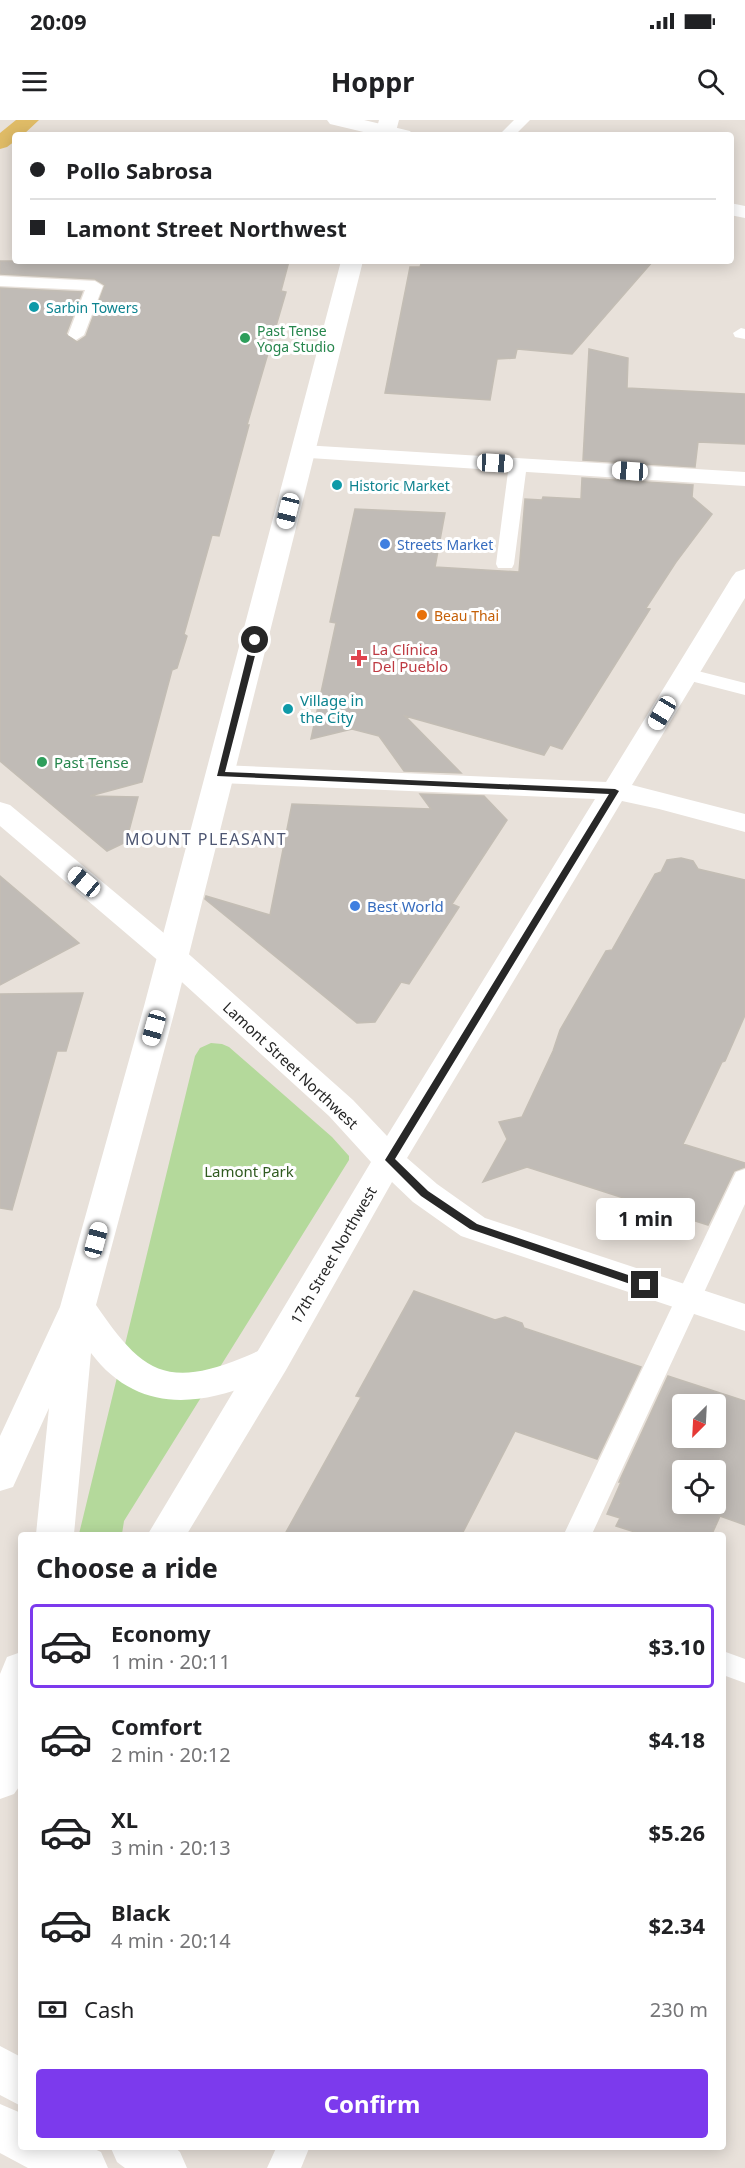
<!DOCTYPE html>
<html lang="en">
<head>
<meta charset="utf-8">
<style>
  :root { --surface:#fff; --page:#f6f6f6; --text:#202124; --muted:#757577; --line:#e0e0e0; --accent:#7c3aed }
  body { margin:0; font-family:"Noto Sans",sans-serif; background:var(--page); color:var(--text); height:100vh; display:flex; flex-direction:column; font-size:22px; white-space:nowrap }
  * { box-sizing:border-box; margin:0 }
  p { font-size:20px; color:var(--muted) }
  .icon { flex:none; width:33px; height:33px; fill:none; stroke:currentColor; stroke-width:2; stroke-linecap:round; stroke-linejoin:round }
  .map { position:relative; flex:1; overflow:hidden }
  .sheet { position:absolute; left:18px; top:1412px; width:708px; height:618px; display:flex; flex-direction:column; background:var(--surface); border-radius:6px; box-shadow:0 3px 15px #0003 }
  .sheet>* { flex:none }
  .hud { position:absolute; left:12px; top:12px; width:722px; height:132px; border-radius:6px; box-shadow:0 3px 15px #0003; display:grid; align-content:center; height:132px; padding:0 18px; background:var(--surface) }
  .needle { width:39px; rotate:204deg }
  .tools { position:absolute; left:672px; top:1274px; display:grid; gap:12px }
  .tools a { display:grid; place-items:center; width:54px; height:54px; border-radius:6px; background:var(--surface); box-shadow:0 3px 15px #0003; font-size:30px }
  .end { position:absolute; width:27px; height:27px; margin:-14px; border:8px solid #272727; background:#fff; box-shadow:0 0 0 3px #fff }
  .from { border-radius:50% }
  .bubble { position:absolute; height:42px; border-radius:6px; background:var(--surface); box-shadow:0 3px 15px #0003; font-size:20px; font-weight:700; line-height:42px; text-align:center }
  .car { position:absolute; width:18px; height:36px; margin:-18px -9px; border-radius:8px; box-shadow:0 0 4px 2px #0007; background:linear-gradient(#fff 24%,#345 0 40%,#fff 0 76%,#345 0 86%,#fff 0) }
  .hud b { display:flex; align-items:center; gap:21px; height:57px; font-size:22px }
  .hud b+b { border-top:2px solid var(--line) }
  .hud i { width:15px; height:15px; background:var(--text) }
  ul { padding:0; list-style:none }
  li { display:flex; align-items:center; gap:18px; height:84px; margin:0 12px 9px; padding:0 6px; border:3px solid transparent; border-radius:6px }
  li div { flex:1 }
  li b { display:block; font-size:22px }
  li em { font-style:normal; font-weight:700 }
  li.active { border-color:var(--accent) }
  li>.icon { width:54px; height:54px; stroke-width:1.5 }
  h2 { padding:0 18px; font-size:27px; line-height:72px }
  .pay { display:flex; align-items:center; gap:15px; height:66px; padding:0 18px; font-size:22px }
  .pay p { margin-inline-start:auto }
  .action { display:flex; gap:12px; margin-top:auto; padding:12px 18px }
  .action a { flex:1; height:69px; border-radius:6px; background:var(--accent); color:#fff; font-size:24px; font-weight:700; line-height:69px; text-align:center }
  .status { display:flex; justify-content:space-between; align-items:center; height:42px; padding:0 30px; background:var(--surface); direction:ltr }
  .status svg { height:16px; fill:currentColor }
  header { display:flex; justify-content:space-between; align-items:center; height:78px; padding:0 18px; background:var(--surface); font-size:27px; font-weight:700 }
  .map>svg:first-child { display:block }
  .green { fill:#b4d99b }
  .building { fill:#c0bbb6; stroke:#c3bdb4; stroke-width:1.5; fill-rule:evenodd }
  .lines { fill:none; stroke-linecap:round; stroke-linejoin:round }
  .service { fill:#fff; fill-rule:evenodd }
  .minor { fill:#fff; fill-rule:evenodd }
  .tertiary { fill:#fff; fill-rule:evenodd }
  .secondary { fill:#fff; fill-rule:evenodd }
  .primary { fill:#e0bc67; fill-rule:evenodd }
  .route { fill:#272727 }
  .culture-dot { fill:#0f9aa8; stroke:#fff; stroke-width:2 }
  .leisure-dot { fill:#2e9e5b; stroke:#fff; stroke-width:2 }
  .shop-dot { fill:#3f7fe0; stroke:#fff; stroke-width:2 }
  .food-dot { fill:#e8710a; stroke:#fff; stroke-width:2 }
  .health-dot { fill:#e0444e; stroke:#fff; stroke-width:2 }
  .labels { text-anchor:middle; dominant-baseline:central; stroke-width:6; stroke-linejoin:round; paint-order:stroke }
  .far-culture-label { font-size:14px; fill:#0d838f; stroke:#fff; text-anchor:start }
  .far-leisure-label { font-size:14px; fill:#27864d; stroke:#fff; text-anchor:start }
  .far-shop-label { font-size:14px; fill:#366cbe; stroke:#fff; text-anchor:start }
  .far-food-label { font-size:14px; fill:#c56008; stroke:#fff; text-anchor:start }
  .health-label { font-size:15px; fill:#be3a42; stroke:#fff; text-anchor:start }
  .culture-label { font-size:15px; fill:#0d838f; stroke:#fff; text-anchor:start }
  .leisure-label { font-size:15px; fill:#27864d; stroke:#fff; text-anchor:start }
  .shop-label { font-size:15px; fill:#366cbe; stroke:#fff; text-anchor:start }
  .street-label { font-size:15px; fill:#272727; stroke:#fff }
  .park-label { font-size:15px; fill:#305b20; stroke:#fff }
  .neighbourhood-label { font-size:16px; letter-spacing:1.5px; fill:#4d5672; stroke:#fff }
</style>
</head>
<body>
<div class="status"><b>20:09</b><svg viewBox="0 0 49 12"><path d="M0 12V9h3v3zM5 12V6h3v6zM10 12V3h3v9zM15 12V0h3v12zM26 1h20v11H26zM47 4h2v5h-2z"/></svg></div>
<header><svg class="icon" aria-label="menu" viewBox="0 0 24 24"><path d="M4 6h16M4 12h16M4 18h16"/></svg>Hoppr<svg class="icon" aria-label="search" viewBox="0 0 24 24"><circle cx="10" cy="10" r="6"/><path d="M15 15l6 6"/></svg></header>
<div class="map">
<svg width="745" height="2048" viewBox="0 0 745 2048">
  <rect width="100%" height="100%" fill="#e8e1da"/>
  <!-- green -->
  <path class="green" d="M211 923 222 924 229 927 332 1017 349 1036V1040L124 1401 122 1414H79L195 936 200 928Z"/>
  <!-- building -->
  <path class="building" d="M0 141H289L281 171 286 172 247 305H249L219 416 212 415 184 514 187 516 177 548 172 550 142 662 90 676 138 677 126 722 107 731 0 641V168L82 172 66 214 77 222 86 216 105 165 95 159 0 154Z
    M422 141H653L572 234 517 229 515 238 497 239 490 280 385 273 410 147H420Z
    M589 229 628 238 627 268 745 274V324L698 322 695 347 583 340Z
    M582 358 693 365 692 377 712 394 676 442 646 488 650 489 562 629 550 625 544 635 405 596 461 653 404 651 379 616 352 609 311 619 336 503 330 502 355 389 445 393 435 447 519 452 525 379 542 380 543 377 581 379Z
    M420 674 484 676 507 700 452 784 459 787 409 864 401 862 375 902 357 903 205 779 206 776 270 795 292 684 431 689Z
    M681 738 693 741 698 749 745 760V895L725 941 722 942 683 1024 745 1043V1047L734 1051 708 1105 527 1047 483 1062 507 1019 499 1002 522 997 553 931 560 910 606 831 612 830 655 754 661 752 667 740Z
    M0 756 79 823 0 865Z
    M83 873 66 931H57L12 1090 0 1088V874Z
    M414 1171 495 1200 505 1197 522 1203 524 1208 641 1247 597 1339 515 1311 462 1414H285L361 1277 356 1276Z
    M668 1256 745 1281V1405L720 1396 712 1414H641L616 1406 620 1398 607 1394 621 1362H619ZM682 1284H716V1317H682ZM682 1350H716V1383H682Z"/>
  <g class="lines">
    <!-- service -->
    <path class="service" d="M514 0H530L515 15H499Z
      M0 156 95 161 103 166 84 215 76 220 68 215 85 170 0 166Z
      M741 208 745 209V219L735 217 733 213Z
      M518 339 524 340 527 344 514 444 512 448H498L496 444 509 344 512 340Z
      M686 548 745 563V575L679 558 676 554 679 550Z
      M745 1049V1084L592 1414H564L733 1058 736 1052Z
      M723 1531 745 1539V1563L723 1555Z
      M277 2026H310L301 2048H267Z"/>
    <!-- minor -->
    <path class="minor" d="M303 325 745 352V366L294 337 291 332 294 327Z
      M745 449V478L632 665 745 694V712L659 689 622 681 407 1038 437 1064 485 1098 745 1184V1211L461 1116 413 1082 392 1062 286 1250 187 1414H148L371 1042 329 996 161 843 0 706V682L10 685 183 829 353 980 387 1016 595 679 220 663 210 660 206 654 210 648 220 645 606 662 732 457 736 452Z
      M21 1612V1664L14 1674 0 1679V1627L7 1617Z"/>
    <!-- tertiary -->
    <path class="tertiary" d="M379 0H399L395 15H375Z
      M341 141H363L175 890 96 1185C140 1249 164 1270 242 1238 259 1231 268 1224 286 1230L291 1240C283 1254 268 1258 253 1264 192 1288 134 1290 91 1233L74 1414H36L49 1288 13 1367 0 1371V1316L60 1187 143 890Z
      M21 1532V1629L14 1645 0 1650V1554L7 1537Z"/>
    <!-- secondary -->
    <path class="secondary" d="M327 0H364L410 11 413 15H376L330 4Z
      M730 83 745 86V98L730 95Z
      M0 1926 21 1937V1986L0 1975Z
      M0 1984 21 1993V2026H88L101 2032 108 2048H28L0 2033Z
      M110 2026H173L180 2032 187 2048H125L117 2042Z"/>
    <!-- primary -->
    <path class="primary" d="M16 0H39L23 15H15V21L7 27 0 29V13Z"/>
  </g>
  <!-- route -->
  <path class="route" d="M255 518 259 520 225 652 615 669 619 671 395 1039 428 1071 477 1104 649 1162V1168H642L470 1109 421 1076 385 1040 609 674 217 656 251 520Z"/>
  <!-- markers -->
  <g class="culture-dot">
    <circle cx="34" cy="187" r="6"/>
    <circle cx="337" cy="365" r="6"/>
    <circle cx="288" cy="589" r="6"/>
  </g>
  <g class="leisure-dot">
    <circle cx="245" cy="218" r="6"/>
    <circle cx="42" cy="642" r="6"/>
  </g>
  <g class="shop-dot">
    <circle cx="385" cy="424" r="6"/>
    <circle cx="355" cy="786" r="6"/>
  </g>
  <circle class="food-dot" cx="422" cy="495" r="6"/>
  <path class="health-dot" d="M356 529h6v6h6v6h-6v6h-6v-6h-6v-6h6z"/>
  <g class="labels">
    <!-- far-culture labels -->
    <g class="far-culture-label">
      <text x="46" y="187">Sarbin Towers</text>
      <text x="349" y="365">Historic Market</text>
    </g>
    <!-- far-leisure labels -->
    <g class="far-leisure-label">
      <text x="257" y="210">Past Tense<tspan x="257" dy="16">Yoga Studio</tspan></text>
    </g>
    <!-- far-shop labels -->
    <g class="far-shop-label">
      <text x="397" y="424">Streets Market</text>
    </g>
    <!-- far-food labels -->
    <g class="far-food-label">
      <text x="434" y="495">Beau Thai</text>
    </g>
    <!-- health labels -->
    <g class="health-label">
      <text x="372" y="529">La Clínica<tspan x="372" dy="17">Del Pueblo</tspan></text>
    </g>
    <!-- culture labels -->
    <g class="culture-label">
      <text x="300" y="580">Village in<tspan x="300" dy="17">the City</tspan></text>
    </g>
    <!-- leisure labels -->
    <g class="leisure-label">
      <text x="54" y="642">Past Tense</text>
    </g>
    <!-- shop labels -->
    <g class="shop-label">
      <text x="367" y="786">Best World</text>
    </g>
    <!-- street labels -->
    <g class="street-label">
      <text transform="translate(291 945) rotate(43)">Lamont Street Northwest</text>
      <text transform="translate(333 1135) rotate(-60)">17th Street Northwest</text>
    </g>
    <!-- park labels -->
    <g class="park-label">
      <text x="249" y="1051">Lamont Park</text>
    </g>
    <!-- neighbourhood labels -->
    <g class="neighbourhood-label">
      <text x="206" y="719">MOUNT PLEASANT</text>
    </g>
  </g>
</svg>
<div class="tools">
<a><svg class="needle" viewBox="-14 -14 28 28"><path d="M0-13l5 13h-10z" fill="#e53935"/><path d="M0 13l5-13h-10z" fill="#757577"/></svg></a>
<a><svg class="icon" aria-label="locate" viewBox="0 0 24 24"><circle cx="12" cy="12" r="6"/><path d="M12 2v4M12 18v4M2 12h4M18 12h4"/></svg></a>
</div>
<i class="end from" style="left:255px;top:520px"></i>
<i class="end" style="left:645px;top:1165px"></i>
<div class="bubble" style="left:596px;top:1078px;width:99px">1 min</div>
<i class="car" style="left:495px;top:343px;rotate:93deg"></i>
<i class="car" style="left:630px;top:351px;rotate:274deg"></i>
<i class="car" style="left:288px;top:391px;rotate:194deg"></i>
<i class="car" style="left:662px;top:593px;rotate:211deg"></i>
<i class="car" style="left:84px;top:762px;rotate:310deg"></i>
<i class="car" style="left:154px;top:908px;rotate:196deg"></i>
<i class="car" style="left:96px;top:1120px;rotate:15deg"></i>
<div class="hud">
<b><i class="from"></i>Pollo Sabrosa</b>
<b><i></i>Lamont Street Northwest</b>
</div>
<section class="sheet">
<h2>Choose a ride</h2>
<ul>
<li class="active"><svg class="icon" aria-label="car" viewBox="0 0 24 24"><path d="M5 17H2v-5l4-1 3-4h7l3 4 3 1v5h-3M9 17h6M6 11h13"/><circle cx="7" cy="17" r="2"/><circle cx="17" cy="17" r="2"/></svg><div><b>Economy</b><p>1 min · 20:11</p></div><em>$3.10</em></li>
<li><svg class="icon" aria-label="car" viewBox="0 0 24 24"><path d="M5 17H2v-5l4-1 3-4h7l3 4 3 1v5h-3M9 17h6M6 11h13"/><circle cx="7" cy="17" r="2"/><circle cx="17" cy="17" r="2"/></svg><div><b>Comfort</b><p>2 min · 20:12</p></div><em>$4.18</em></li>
<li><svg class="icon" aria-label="car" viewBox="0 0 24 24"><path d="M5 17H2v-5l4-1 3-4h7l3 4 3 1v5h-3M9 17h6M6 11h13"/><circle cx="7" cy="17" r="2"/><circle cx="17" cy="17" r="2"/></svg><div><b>XL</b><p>3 min · 20:13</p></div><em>$5.26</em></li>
<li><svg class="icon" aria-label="car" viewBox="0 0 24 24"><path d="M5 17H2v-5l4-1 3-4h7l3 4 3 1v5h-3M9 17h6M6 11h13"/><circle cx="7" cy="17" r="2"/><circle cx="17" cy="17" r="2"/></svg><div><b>Black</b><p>4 min · 20:14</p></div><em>$2.34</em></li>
</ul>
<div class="pay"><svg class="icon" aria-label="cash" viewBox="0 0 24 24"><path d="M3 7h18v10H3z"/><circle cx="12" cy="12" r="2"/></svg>Cash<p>230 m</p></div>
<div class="action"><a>Confirm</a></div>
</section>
</div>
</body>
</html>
